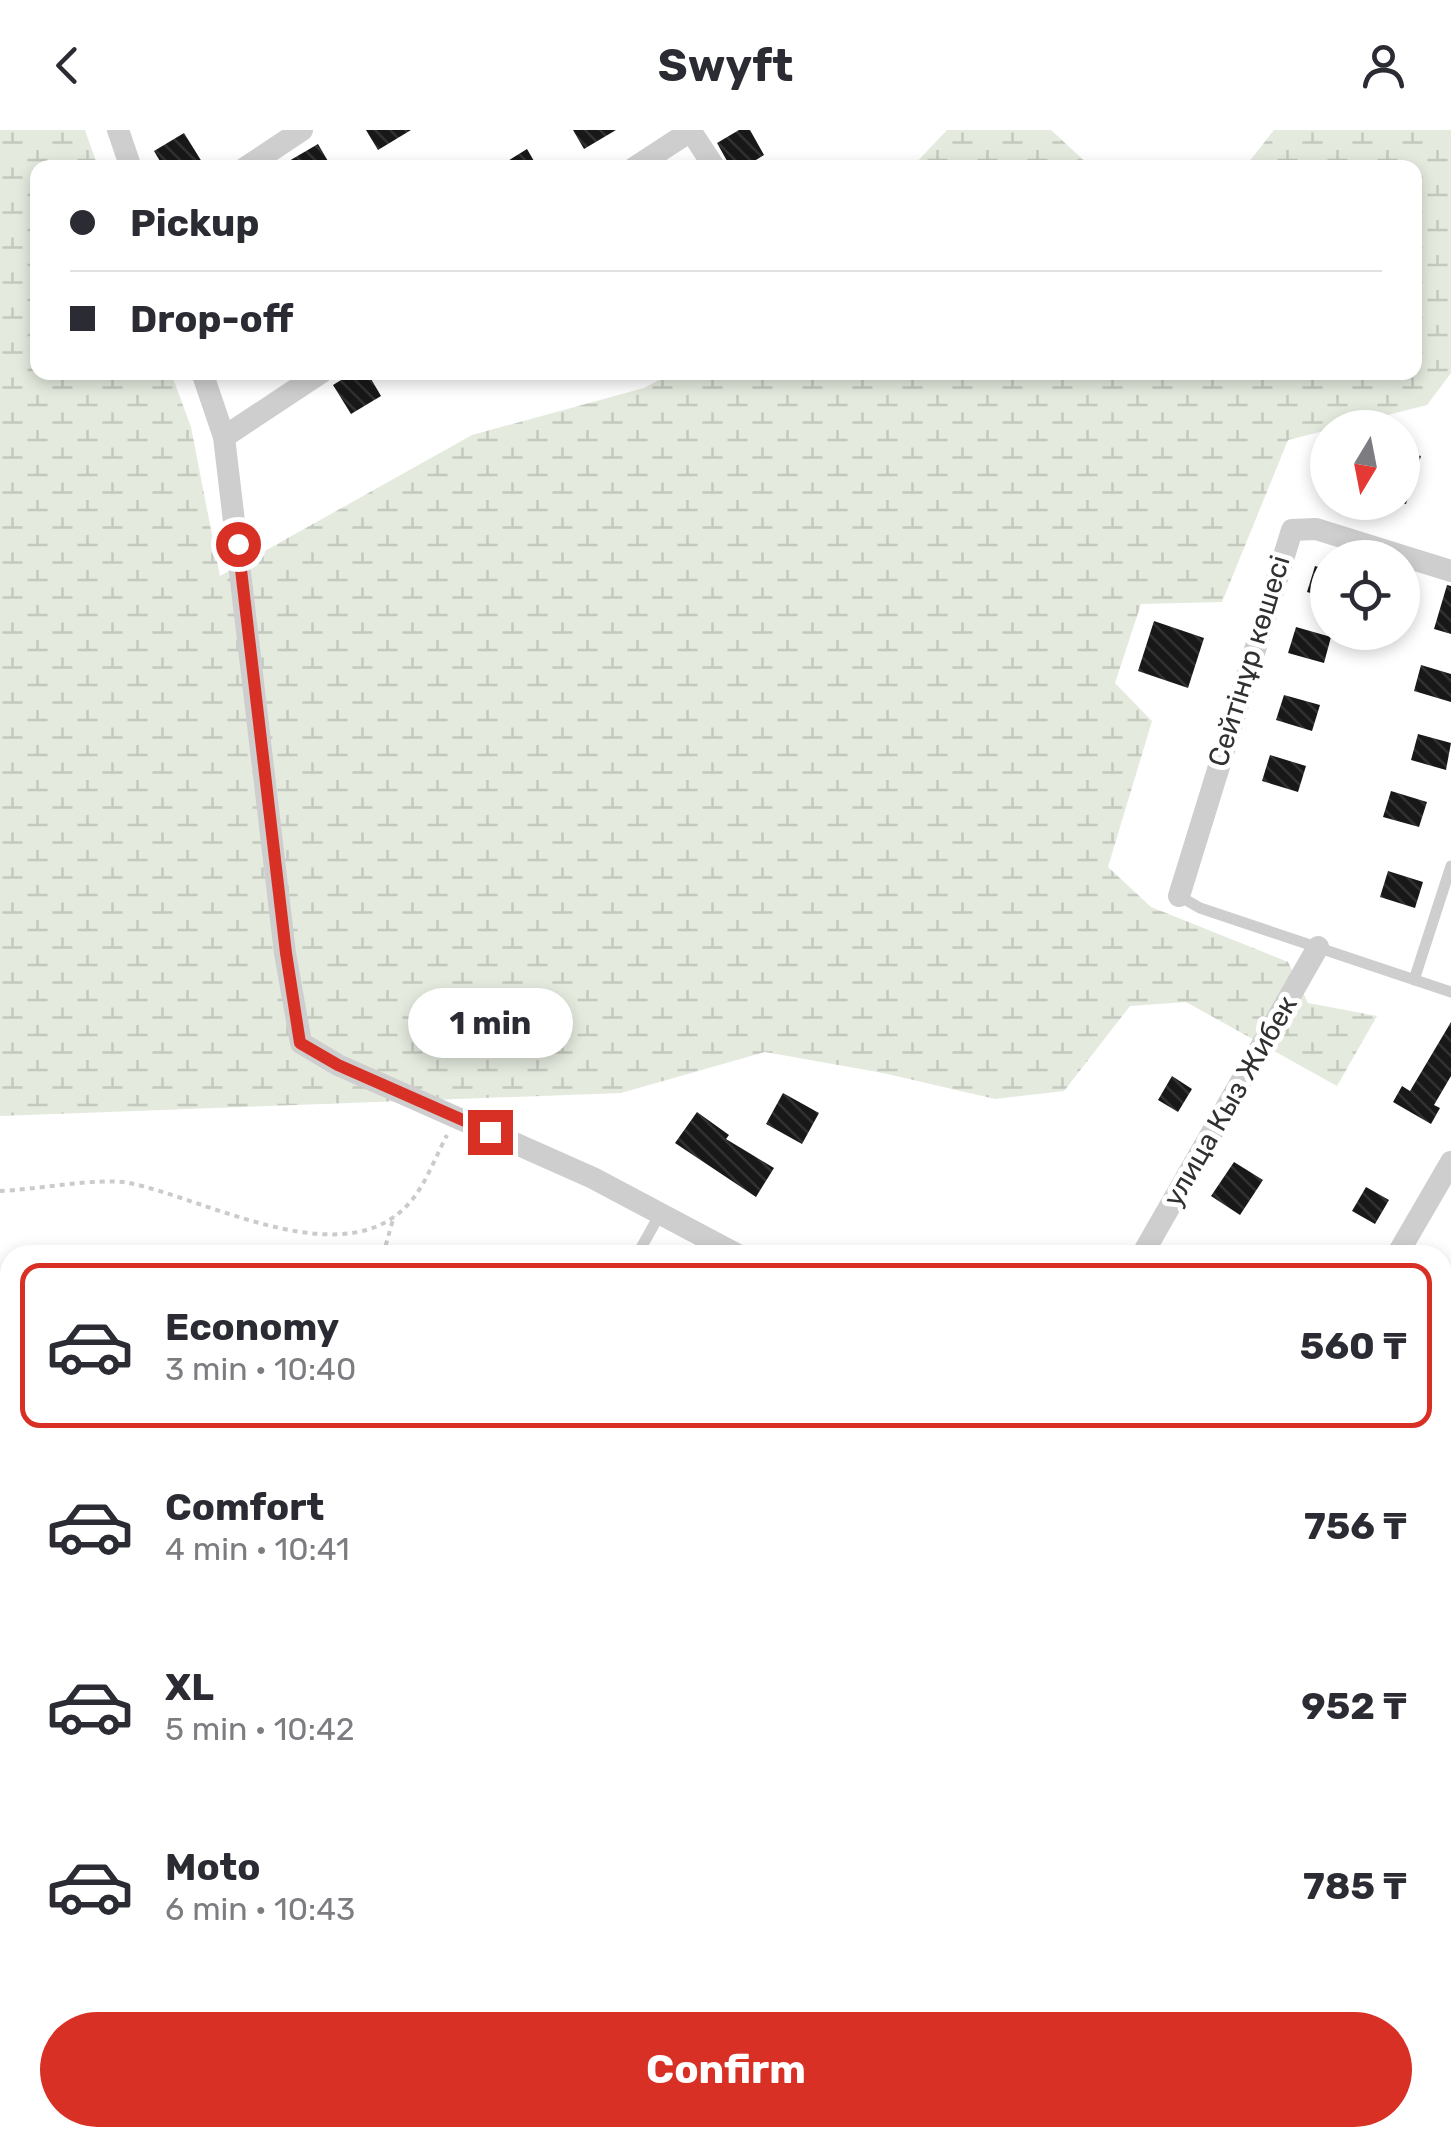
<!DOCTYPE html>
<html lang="en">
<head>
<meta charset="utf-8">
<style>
  :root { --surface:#fff; --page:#f2f2f3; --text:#2b2b33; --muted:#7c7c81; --line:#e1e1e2; --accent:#d93025 }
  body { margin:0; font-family:Rubik,sans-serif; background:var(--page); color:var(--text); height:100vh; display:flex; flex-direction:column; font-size:38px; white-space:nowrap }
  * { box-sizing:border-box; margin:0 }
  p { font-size:32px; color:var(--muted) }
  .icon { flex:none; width:55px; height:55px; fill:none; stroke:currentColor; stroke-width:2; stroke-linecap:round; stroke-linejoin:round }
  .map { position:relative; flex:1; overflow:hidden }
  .panel { position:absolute; left:0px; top:1115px; width:1452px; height:902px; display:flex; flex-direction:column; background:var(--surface); border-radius:30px 30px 0 0; box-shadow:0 5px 15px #0003 }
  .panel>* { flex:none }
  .banner { position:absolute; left:30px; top:30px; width:1392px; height:220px; border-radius:20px; box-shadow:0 5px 15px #0003; display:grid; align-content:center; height:220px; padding:0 40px; background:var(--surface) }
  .needle { width:65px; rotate:190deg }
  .fabs { position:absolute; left:1310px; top:280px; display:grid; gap:20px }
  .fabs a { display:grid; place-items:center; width:110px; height:110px; border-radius:50%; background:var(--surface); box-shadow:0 5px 15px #0003; font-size:50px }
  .end { position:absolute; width:45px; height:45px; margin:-22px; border:12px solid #d93025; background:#fff; box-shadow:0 0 0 5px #fff }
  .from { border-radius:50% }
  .bubble { position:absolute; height:70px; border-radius:35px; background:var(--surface); box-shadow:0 5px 15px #0003; font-size:32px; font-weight:700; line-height:70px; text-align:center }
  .banner b { display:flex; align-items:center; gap:35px; height:95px; font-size:38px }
  .banner b+b { border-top:2px solid var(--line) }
  .banner i { width:25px; height:25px; background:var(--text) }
  ul { padding:18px 0 0; list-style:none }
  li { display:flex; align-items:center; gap:30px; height:165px; margin:0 20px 15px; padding:0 20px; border:5px solid transparent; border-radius:20px }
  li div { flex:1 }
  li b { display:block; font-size:38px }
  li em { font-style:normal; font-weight:700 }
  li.current { border-color:var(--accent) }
  li>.icon { width:90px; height:90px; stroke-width:1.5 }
  .primary-button { display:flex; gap:20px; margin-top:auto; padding:20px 40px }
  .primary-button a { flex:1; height:115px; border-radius:60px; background:var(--accent); color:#fff; font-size:40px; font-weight:700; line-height:115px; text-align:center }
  header { display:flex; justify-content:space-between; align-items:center; height:130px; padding:0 40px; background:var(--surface); font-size:45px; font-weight:700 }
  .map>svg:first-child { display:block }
  .wetland { fill:url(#wetland-marsh) }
  .water { fill:url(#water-ripples) }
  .building { fill:url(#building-back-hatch) }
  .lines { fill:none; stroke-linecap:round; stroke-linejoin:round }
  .path { stroke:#cbcbcb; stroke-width:4; stroke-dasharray:5 5; stroke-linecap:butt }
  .lane { stroke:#cecece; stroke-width:11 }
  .street { stroke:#cecece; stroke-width:22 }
  .route { stroke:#d93025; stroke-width:12 }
  .labels { text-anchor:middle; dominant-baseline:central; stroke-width:10; stroke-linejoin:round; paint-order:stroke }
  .street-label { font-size:28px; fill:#313131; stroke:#fff }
</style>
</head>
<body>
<header><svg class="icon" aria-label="back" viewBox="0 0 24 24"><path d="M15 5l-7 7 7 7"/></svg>Swyft<svg class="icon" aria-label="person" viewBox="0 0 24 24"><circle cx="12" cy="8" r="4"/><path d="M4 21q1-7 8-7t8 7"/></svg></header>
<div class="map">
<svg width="1451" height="2017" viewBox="0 0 1451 2017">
  <defs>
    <pattern id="wetland-marsh" width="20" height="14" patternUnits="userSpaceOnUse" patternTransform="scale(2.5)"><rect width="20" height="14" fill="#e4eade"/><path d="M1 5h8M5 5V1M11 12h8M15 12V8" fill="none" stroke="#c4c9bf"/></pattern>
    <pattern id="water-ripples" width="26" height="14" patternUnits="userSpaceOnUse" patternTransform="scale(2.5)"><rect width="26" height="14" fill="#d0deea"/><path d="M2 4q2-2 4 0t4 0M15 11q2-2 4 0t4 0" fill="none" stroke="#b3bfc9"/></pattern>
    <pattern id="building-back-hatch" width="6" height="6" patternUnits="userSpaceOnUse" patternTransform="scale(2.5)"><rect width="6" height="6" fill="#181818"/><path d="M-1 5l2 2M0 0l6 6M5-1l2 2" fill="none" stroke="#313131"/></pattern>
  </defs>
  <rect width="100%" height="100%" fill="#fff"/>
  <!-- wetland -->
  <path class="wetland" d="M0 0H85L98 37 38 38V242L171 243 191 297 220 446 472 305 644 258 672 243 1415 242V38L1245 37 1274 0H1451V243L1427 275 1288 310 1222 472 1141 474 1115 553 1152 591 1108 737 1151 777 1288 832 1308 873 1377 886 1337 956 1186 872 1130 876 1064 961 995 969 883 943 765 922 621 963 0 986Z
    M947 0H1051L1091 37H912Z"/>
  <!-- water -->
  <path class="water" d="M0 1206H10V1398L0 1405Z
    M0 1546 10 1562V1696L0 1727Z
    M0 1746 10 1760V2008H31L26 2017H0Z"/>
  <!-- building -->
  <path class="building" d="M366 0H411L378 20Z
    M573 0H616L584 19Z
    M739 0H750L764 25 743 38H731L717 13Z
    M184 3 202 32 193 38H164L154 21Z
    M318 14 332 38H277Z
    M527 19 538 38H496Z
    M354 242H367L381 266 351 284 333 255Z
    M1402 321 1421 326 1406 374 1402 373Z
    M1315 436 1328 440V468L1307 462Z
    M1447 455 1451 456V504L1434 499Z
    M1154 491 1204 508 1188 558 1138 541Z
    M1296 497 1331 507 1324 533 1288 523Z
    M1421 535 1451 544V572L1414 561Z
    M1284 565 1320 575 1312 601 1276 590Z
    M1418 604 1451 613 1446 640 1411 630Z
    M1270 625 1306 636 1298 662 1262 651Z
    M1391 661 1427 672 1419 697 1383 687Z
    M1388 741 1423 752 1415 778 1380 767Z
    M1451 892V946L1434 975 1440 978 1431 994 1393 972 1402 956 1410 961Z
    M1172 946 1192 959 1178 982 1158 970Z
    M783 963 819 983 802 1014 766 994Z
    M697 982 729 1005 726 1009 774 1038 756 1067 675 1013Z
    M1234 1032 1263 1050 1240 1085 1211 1066Z
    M1366 1057 1389 1070 1375 1094 1352 1081Z"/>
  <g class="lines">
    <!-- path -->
    <path class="path" d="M0 1061C34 1060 99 1047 129 1053 209 1069 352 1152 415 1066 428 1048 437 1024 447 1005
      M383 1125 394 1086"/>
    <!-- lane -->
    <path class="lane" d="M1179 766 1200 778 1451 862
      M1414 850 1451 736
      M637 1125 660 1084
      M739 2008 742 2017"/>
    <!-- street -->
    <path class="street" d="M118 0 131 38
      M690 0 715 38
      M245 38 302 0
      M634 38 692 0
      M202 242 224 307 285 823 301 913 338 935 593 1048 738 1125
      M224 307 322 242
      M1179 766 1292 400 1316 399 1451 441
      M1142 1125 1318 817
      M1397 1125 1451 1032
      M1442 1525 1451 1530
      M635 2017 640 2008"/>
  </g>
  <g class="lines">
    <!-- route -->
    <path class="route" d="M238 414 286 823 300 913 338 935 490 1002"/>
  </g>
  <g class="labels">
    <!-- street labels -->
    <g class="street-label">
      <text transform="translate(1249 531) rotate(-73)">Сейтінұр көшесі</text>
      <text transform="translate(1230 971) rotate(-60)">улица Кыз Жибек</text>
    </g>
  </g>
</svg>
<div class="fabs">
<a><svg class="needle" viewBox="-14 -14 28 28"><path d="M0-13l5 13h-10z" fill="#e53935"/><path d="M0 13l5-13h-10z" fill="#7c7c81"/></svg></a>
<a><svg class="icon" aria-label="locate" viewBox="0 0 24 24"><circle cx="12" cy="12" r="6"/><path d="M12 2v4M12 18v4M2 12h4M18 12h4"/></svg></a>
</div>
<i class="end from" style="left:238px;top:414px"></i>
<i class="end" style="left:490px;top:1002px"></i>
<div class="bubble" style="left:408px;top:858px;width:165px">1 min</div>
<div class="banner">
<b><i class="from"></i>Pickup</b>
<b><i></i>Drop-off</b>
</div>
<section class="panel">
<ul>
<li class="current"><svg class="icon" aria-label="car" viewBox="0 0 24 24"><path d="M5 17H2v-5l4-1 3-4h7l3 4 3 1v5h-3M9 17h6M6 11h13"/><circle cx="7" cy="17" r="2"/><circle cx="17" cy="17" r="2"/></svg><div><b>Economy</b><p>3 min · 10:40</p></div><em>560 ₸</em></li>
<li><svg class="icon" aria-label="car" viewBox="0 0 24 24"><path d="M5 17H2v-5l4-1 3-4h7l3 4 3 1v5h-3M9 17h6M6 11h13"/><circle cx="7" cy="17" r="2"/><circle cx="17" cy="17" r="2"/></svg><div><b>Comfort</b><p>4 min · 10:41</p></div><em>756 ₸</em></li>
<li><svg class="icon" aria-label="car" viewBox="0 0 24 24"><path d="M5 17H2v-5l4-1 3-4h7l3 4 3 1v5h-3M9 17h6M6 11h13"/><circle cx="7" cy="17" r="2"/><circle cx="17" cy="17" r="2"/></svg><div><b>XL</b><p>5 min · 10:42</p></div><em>952 ₸</em></li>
<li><svg class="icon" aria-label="car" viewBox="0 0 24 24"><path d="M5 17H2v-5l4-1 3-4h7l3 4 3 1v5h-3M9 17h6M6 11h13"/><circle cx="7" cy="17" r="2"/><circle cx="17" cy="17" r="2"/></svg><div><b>Moto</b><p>6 min · 10:43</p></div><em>785 ₸</em></li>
</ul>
<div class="primary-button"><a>Confirm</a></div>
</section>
</div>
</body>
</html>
